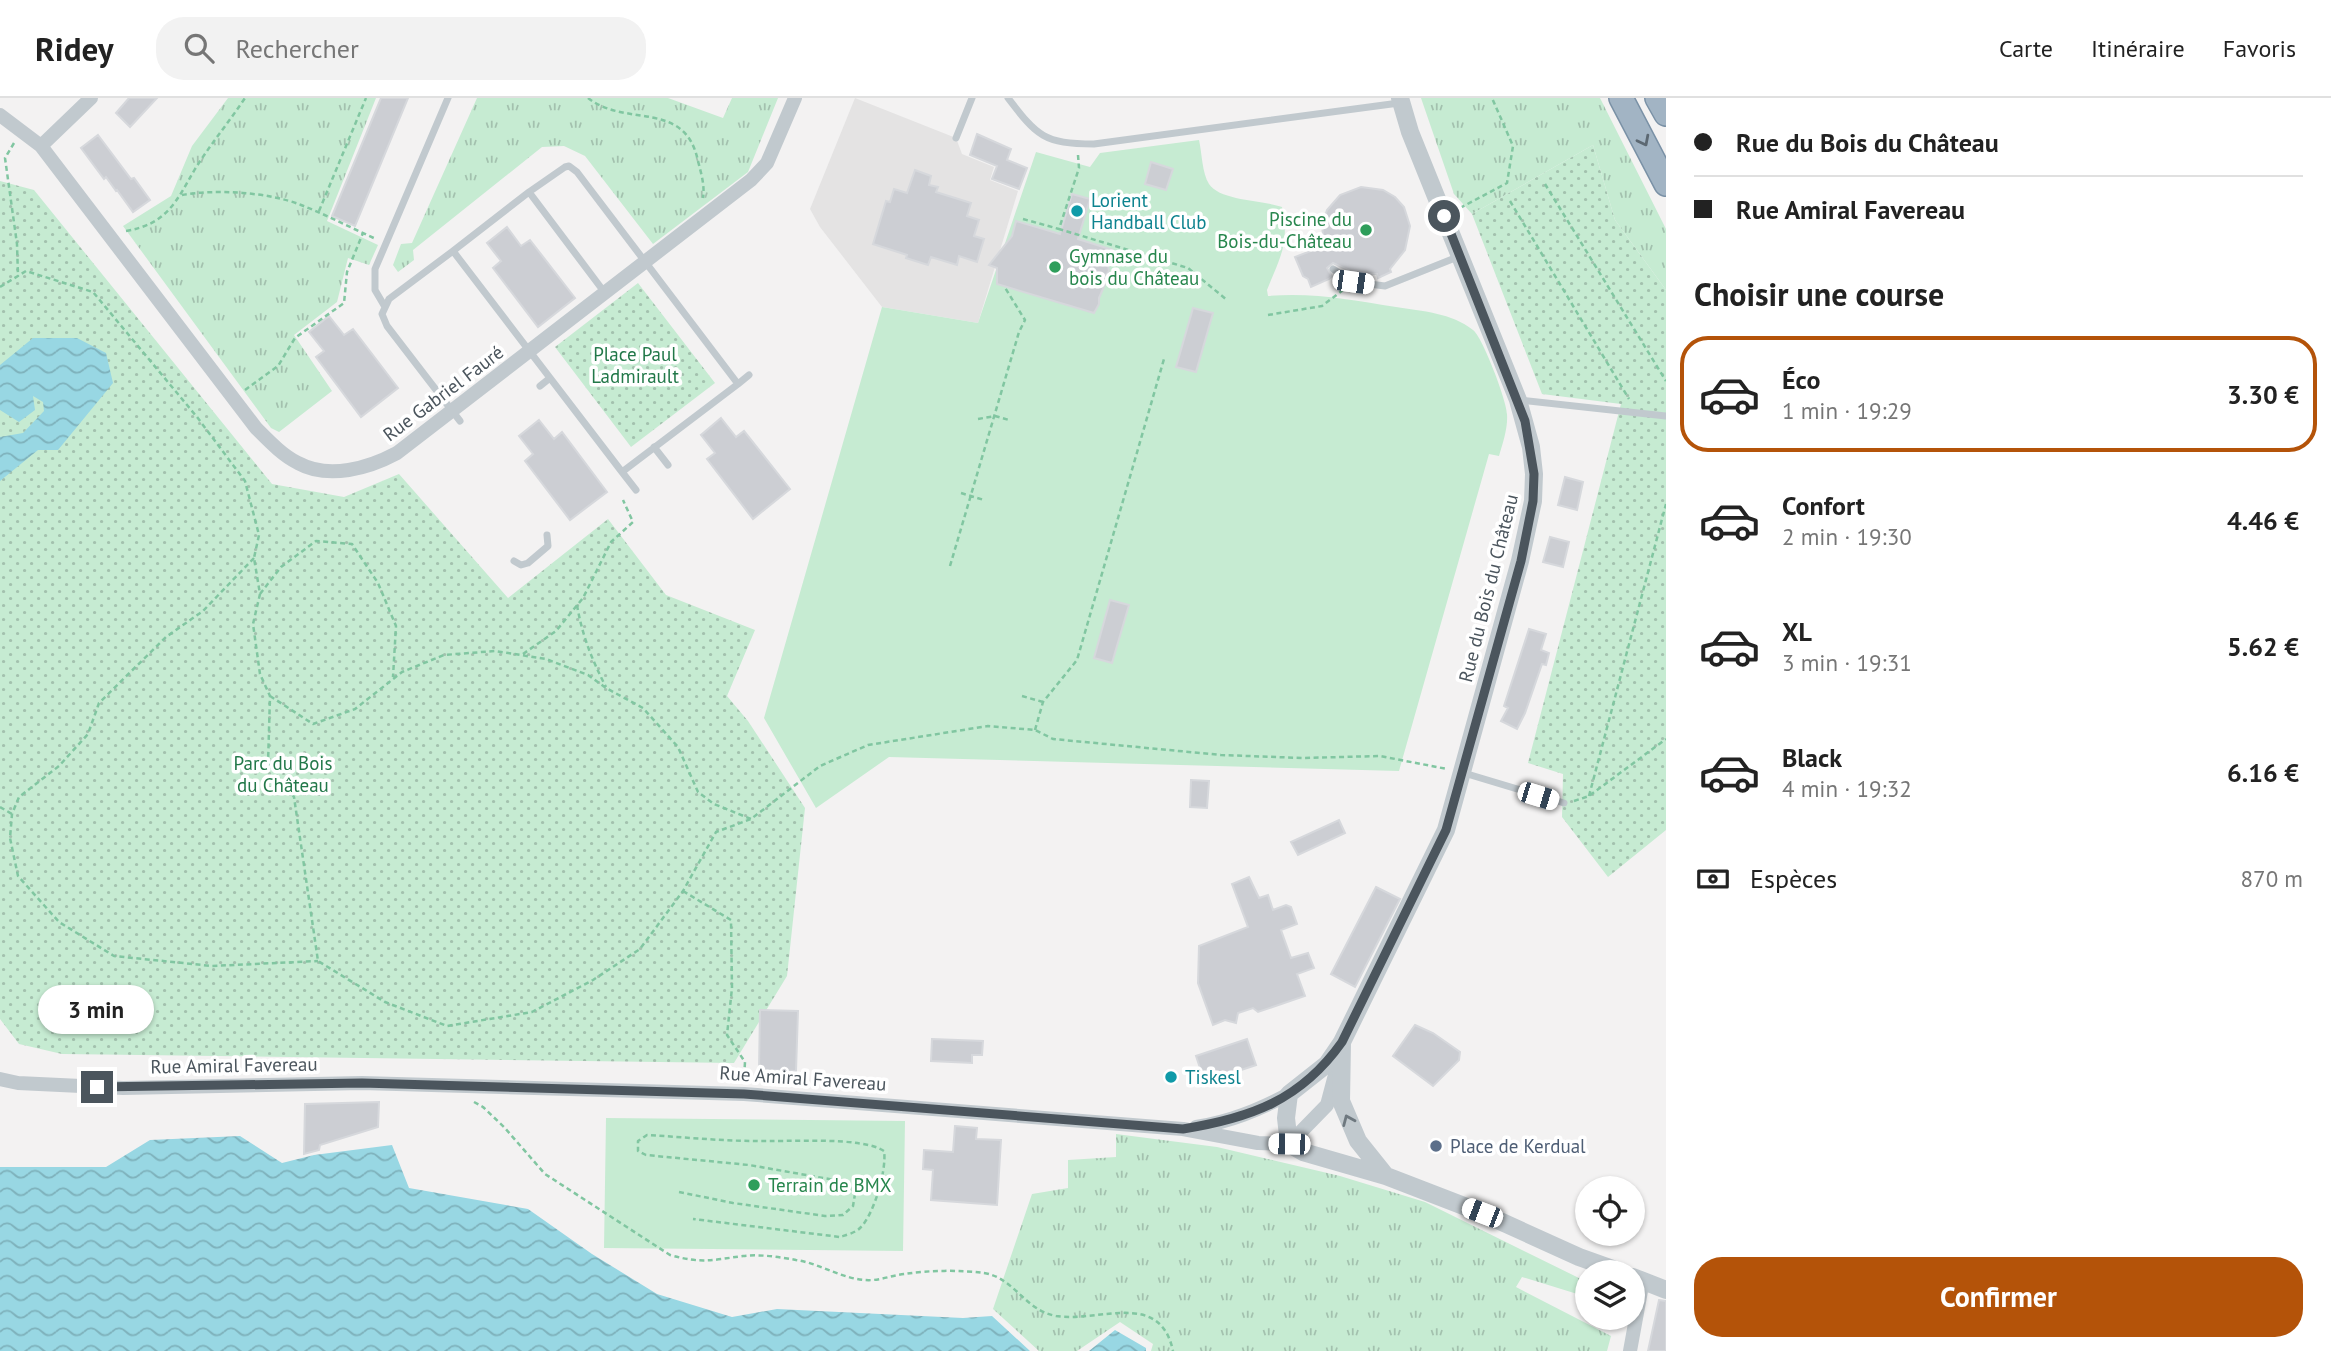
<!DOCTYPE html>
<html lang="fr">
<head>
<meta charset="utf-8">
<style>
  :root { --surface:#fff; --page:#f2f2f2; --text:#222; --muted:#767676; --line:#e0e0e0; --accent:#b45309 }
  body { margin:0; font-family:"PT Sans",sans-serif; background:var(--page); color:var(--text); height:100vh; display:flex; flex-direction:column; font-size:26px; white-space:nowrap }
  * { box-sizing:border-box; margin:0 }
  p { font-size:23px; color:var(--muted) }
  .icon { flex:none; width:38px; height:38px; fill:none; stroke:currentColor; stroke-width:2; stroke-linecap:round; stroke-linejoin:round }
  .map { position:relative; flex:1; overflow:hidden }
  .side { display:flex; flex-direction:column; background:var(--surface); width:665px }
  .side>* { flex:none }
  .hud { display:grid; align-content:center; height:154px; padding:0 28px; background:var(--surface) }
  .controls { position:absolute; left:1575px; top:1078px; display:grid; gap:14px }
  .controls a { display:grid; place-items:center; width:70px; height:70px; border-radius:50%; background:var(--surface); box-shadow:0 2px 5px #0004; font-size:35px }
  .end { position:absolute; width:32px; height:32px; margin:-16px; border:9px solid #4b555d; background:#fff; box-shadow:0 0 0 4px #fff }
  .from { border-radius:50% }
  .bubble { position:absolute; height:49px; border-radius:24px; background:var(--surface); box-shadow:0 2px 5px #0004; font-size:23px; font-weight:600; line-height:49px; text-align:center }
  .car { position:absolute; width:21px; height:42px; margin:-21px -10px; border-radius:9px; box-shadow:0 0 5px 2px #0007; background:linear-gradient(#fff 24%,#345 0 40%,#fff 0 76%,#345 0 86%,#fff 0) }
  .hud b { display:flex; align-items:center; gap:24px; height:66px; font-size:26px }
  .hud b+b { border-top:2px solid var(--line) }
  .hud i { width:18px; height:18px; background:var(--text) }
  ul { padding:0; list-style:none }
  li { display:flex; align-items:center; gap:21px; height:116px; margin:0 14px 10px; padding:0 14px; border:4px solid transparent; border-radius:28px }
  li div { flex:1 }
  li b { display:block; font-size:26px }
  li em { font-style:normal; font-weight:600 }
  li.on { border-color:var(--accent) }
  li>.icon { width:63px; height:63px; stroke-width:1.5 }
  h2 { padding:0 28px; font-size:32px; line-height:84px }
  .pay { display:flex; align-items:center; gap:18px; height:77px; padding:0 28px; font-size:26px }
  .pay p { margin-inline-start:auto }
  .action { display:flex; gap:14px; margin-top:auto; padding:14px 28px }
  .action a { flex:1; height:80px; border-radius:28px; background:var(--accent); color:#fff; font-size:28px; font-weight:600; line-height:80px; text-align:center }
  header { display:flex; align-items:center; gap:42px; box-sizing:border-box; height:98px; padding:0 35px; background:var(--surface); border-bottom:2px solid var(--line) }
  header strong { font-size:33px }
  nav { display:flex; gap:38px; margin-inline-start:auto; font-size:24px }
  .search { width:490px; height:63px; background:var(--page); display:flex; align-items:center; gap:18px; box-sizing:border-box; padding:0 24px; border-radius:28px; color:var(--muted); font-size:26px }
  main { display:flex; flex:1; min-height:0 }
  .map>svg:first-child { display:block }
  .education { fill:#e4e3e3 }
  .grass { fill:url(#grass-tufts) }
  .park { fill:url(#park-dots) }
  .pitch { fill:#c6ebd2 }
  .water { fill:url(#water-waves) }
  .building { fill:#ccced3; stroke:#d6d8dc; stroke-width:2 }
  .lines { fill:none; stroke-linecap:round; stroke-linejoin:round }
  .trunk-casing { stroke:#7a91a6; stroke-width:26 }
  .path { stroke:#81c6a1; stroke-width:2.5; stroke-dasharray:5 3.5; stroke-linecap:butt }
  .service { stroke:#c1c9ce; stroke-width:7 }
  .minor { stroke:#c1c9ce; stroke-width:14 }
  .tertiary { stroke:#c1c9ce; stroke-width:18 }
  .trunk { stroke:#a2b4c4; stroke-width:23 }
  .oneway { stroke:#5c6872 }
  .oneway2 { stroke:#6e787f }
  .route { stroke:#4b555d; stroke-width:9 }
  .culture-dot { fill:#0f9aa8; stroke:#fff; stroke-width:2.5 }
  .leisure-dot { fill:#2e9e5b; stroke:#fff; stroke-width:2.5 }
  .service-dot { fill:#5c6f8a; stroke:#fff; stroke-width:2.5 }
  .labels { text-anchor:middle; dominant-baseline:central; stroke-width:7; stroke-linejoin:round; paint-order:stroke }
  .culture-label { font-size:19px; fill:#0d838f; stroke:#fff; text-anchor:start }
  .leisure-label { font-size:19px; fill:#27864d; stroke:#fff; text-anchor:start }
  .park-label { font-size:19px; fill:#227849; stroke:#fff }
  .street-label { font-size:19px; fill:#4b555d; stroke:#fff }
  .service-label { font-size:19px; fill:#4e5e75; stroke:#fff; text-anchor:start }
</style>
</head>
<body>
<header>
<strong>Ridey</strong>
<div class="search"><svg class="icon" aria-label="search" viewBox="0 0 24 24"><circle cx="10" cy="10" r="6"/><path d="M15 15l6 6"/></svg>Rechercher</div>
<nav><a>Carte</a><a>Itinéraire</a><a>Favoris</a></nav>
</header>
<main>
<div class="map">
<svg width="1666" height="1253" viewBox="0 0 1666 1253">
  <defs>
    <pattern id="grass-tufts" width="24" height="20" patternUnits="userSpaceOnUse" patternTransform="scale(1.75)"><rect width="24" height="20" fill="#c6ebd2"/><path d="M3 7l-1-3M5 7V3M7 7l1-3M15 17l-1-3M17 17v-4M19 17l1-3" fill="none" stroke="#a3c1ae"/></pattern>
    <pattern id="park-dots" width="8" height="8" patternUnits="userSpaceOnUse" patternTransform="scale(1.75)"><rect width="8" height="8" fill="#c6ebd2"/><path d="M2 2h.1M6 6h.1" fill="none" stroke="#a3c1ae" stroke-width="1.8" stroke-linecap="round"/></pattern>
    <pattern id="water-waves" width="16" height="10" patternUnits="userSpaceOnUse" patternTransform="scale(1.75)"><rect width="16" height="10" fill="#98d7e3"/><path d="M0 5q4-4 8 0t8 0" fill="none" stroke="#7eb1bb"/></pattern>
  </defs>
  <rect width="100%" height="100%" fill="#f3f2f2"/>
  <!-- education -->
  <path class="education" d="M855 0 956 40 962 56 994 69 990 82 1018 93 978 225 882 209 820 129 810 111Z"/>
  <!-- grass -->
  <path class="grass" d="M228 0H376L327 123 378 147 369 167 348 160 337 204 294 237 332 293 279 334 271 330 123 128 171 98 192 48Z
    M477 0H668L723 20 732 0H778L748 74 653 146 585 58 564 48 542 49 413 152 414 162 398 174 393 167 401 146 412 145Z
    M1421 0H1600L1666 131V192L1615 122 1593 47 1472 116 1454 96Z
    M1116 1036 1217 1049 1340 1078 1425 1104 1587 1184V1199L1522 1179 1516 1189 1611 1238 1607 1253H1151L1153 1246 1120 1224 1077 1253H1039L993 1211 1032 1096 1068 1090V1062L1116 1059Z"/>
  <!-- park -->
  <path class="park" d="M1593 47 1615 122 1666 192V732L1608 779 1562 719 1563 676 1528 665 1621 306 1542 296 1472 116Z
    M0 83 34 92 272 386 344 399 399 376 508 500 608 421 666 497 755 532 727 598 748 623 805 710 787 878 734 965 62 956 19 946 0 921Z
    M638 185 715 285 631 349 555 249Z"/>
  <!-- pitch -->
  <path class="pitch" d="M1199 42C1202 55 1202 75 1209 86 1220 103 1263 102 1282 109 1290 146 1280 159 1267 192L1268 198C1312 194 1353 202 1396 209 1422 213 1452 215 1473 232 1482 238 1507 303 1507 316 1508 330 1503 344 1499 358L1489 356 1399 673 889 659 816 710 764 620 882 209 978 225 1036 54 1090 69 1100 55Z
    M606 1020 905 1023 903 1153 604 1150Z"/>
  <!-- water -->
  <path class="water" d="M33 240H77L106 255 113 285 58 352H38L0 383V339L23 335 44 313 43 304 33 298 35 312 19 324 0 312V267Z
    M240 1038 282 1065 314 1057 392 1047 409 1090 528 1111 592 1156 657 1196 732 1219 777 1211 963 1220 992 1218 1030 1253H0V1069H106L150 1042Z
    M1115 1232 1146 1250V1253H1089Z"/>
  <!-- building -->
  <path class="building" d="M129 0H157L130 29 116 15Z
    M381 0H408L355 128 332 118Z
    M977 36 1011 51 1007 62 1027 70 1019 91 992 81 997 68 970 57Z
    M98 37 131 81 134 80 150 102 133 114 117 92 116 93 106 79 104 81 81 50Z
    M1151 64 1173 71 1166 92 1145 86Z
    M915 72 931 78 929 87 938 89 936 94 971 105 967 118 979 122 974 138 984 141 977 164 959 158 957 167 931 159 928 167 906 160 907 157 873 146 886 103 890 104 894 91 907 95Z
    M1361 89 1383 92 1395 99 1404 109 1410 128 1405 152 1390 171 1391 174 1378 180 1377 176H1356L1333 165 1327 170 1332 178 1329 181 1311 189 1308 181 1303 178 1295 159 1324 148 1322 127 1327 112 1340 97Z
    M1072 96 1090 101 1078 141 1113 152 1108 167 1109 173 1105 178 1106 184 1099 200V206L1094 215 997 186V170L989 167 1012 138 1016 123 1060 136Z
    M507 129 521 148 530 142 575 200 538 229 493 170 501 163 487 145Z
    M1193 210 1213 215 1196 274 1176 269Z
    M329 218 344 237 353 231 398 290 361 319 316 259 324 253 309 234Z
    M721 320 736 339 744 333 790 391 753 421 707 361 715 355 701 337Z
    M539 322 554 341 562 334 607 394 570 422 525 363 533 356 519 338Z
    M1565 379 1583 384 1577 412 1558 407Z
    M1550 439 1569 444 1563 469 1543 464Z
    M1110 502 1129 507 1112 565 1094 560Z
    M1529 531 1546 536 1541 552 1549 555 1546 567 1542 566 1525 615 1517 631 1501 623 1508 610 1504 608Z
    M1191 682 1209 683 1207 710 1190 709Z
    M1339 722 1345 735 1298 757 1291 744Z
    M1249 779 1259 800 1268 797 1273 812 1286 807 1291 809 1297 826 1281 832 1291 860 1308 855 1314 870 1297 876 1305 898 1258 914 1253 910 1238 915 1236 925 1225 922 1213 927 1198 885 1199 848 1248 829 1232 786Z
    M1376 789 1400 801 1355 889 1331 876Z
    M760 912 798 913 796 973 759 972Z
    M1415 927 1433 935 1460 954 1459 962 1433 988 1393 958Z
    M932 941 983 943 982 957H972V965L931 963Z
    M1247 941 1256 967 1217 980 1218 984 1206 988 1196 958Z
    M379 1004 378 1029 320 1047 319 1052 304 1056 305 1006Z
    M955 1028 977 1030 976 1041 1001 1042 997 1107 931 1102 933 1072 923 1071 924 1052 953 1054Z
    M1659 1202 1666 1203V1253H1648Z"/>
  <g class="lines">
    <!-- trunk casing -->
    <g class="trunk-casing">
      <path id="trunk" d="M1621 0 1666 86
        M1657 0 1666 16"/>
    </g>
    <!-- path -->
    <path class="path" d="M588 0C626 30 685 1 698 63 701 75 705 87 703 100
      M14 45 5 60 17 146 18 178
      M1078 57 1079 70 1059 131 1188 170 1227 202
      M1545 86 1666 283
      M182 97C215 91 269 94 301 107 327 117 351 130 376 141
      M1510 103 1629 301
      M1460 110 1507 85 1513 48 1492 0
      M319 113 366 0
      M1023 121 1059 131
      M126 133C167 126 176 104 195 71 210 47 229 24 245 0
      M0 189 26 173 93 194 197 319 245 383 259 437 254 460 260 496 253 526 260 576 270 598 268 666 294 699 318 863 385 904 447 928 532 914 593 882 640 851 683 793 716 734 751 721 820 668 868 647 988 628 1035 632 1053 641 1221 657 1303 660 1380 658 1447 671
      M1268 217 1322 208 1343 192
      M245 292 278 268 295 240 344 205 347 174 363 135
      M978 321 995 318 1009 322
      M961 395 984 402
      M254 460 203 513 166 539 99 605 88 636 59 668 19 699 12 716 10 740 18 778 59 824 114 858 212 868 318 863
      M950 468 1019 234 1025 222 1004 188
      M260 496 281 469 316 443 352 446 378 485 396 528 393 579
      M577 507C582 537 592 562 606 589
      M523 556 556 533 583 500 611 444 633 424 623 402
      M270 598 313 626 355 611 402 574 444 557 495 553 546 561 588 577 606 590 643 610 678 649 698 694 714 706 751 721
      M1022 598 1043 604
      M1035 632 1043 604 1077 562 1164 261
      M1589 698 1666 406
      M1574 703 1589 698 1666 641
      M0 709 12 716
      M683 793 731 822 732 890 727 937 745 964 744 981
      M474 1004 483 1009 504 1029 545 1076 670 1157C702 1166 712 1162 743 1158 760 1156 780 1159 796 1162 823 1166 846 1184 873 1182 884 1181 894 1177 905 1176 929 1172 960 1172 984 1175 1015 1180 1024 1212 1056 1218 1098 1225 1160 1191 1173 1253
      M679 1094 733 1105 825 1118 843 1117 853 1108 855 1096 848 1086 829 1081 749 1067 646 1057 638 1053V1043L647 1037C683 1039 720 1043 756 1043 785 1044 862 1038 884 1053 887 1071 874 1117 860 1130 855 1135 846 1137 840 1139L693 1121"/>
    <!-- service -->
    <path class="service" d="M1008 0C1037 38 1044 46 1094 46L1399 5
      M956 40 972 0
      M453 153 529 94
      M1333 171 1353 184 1385 188 1460 158
      M385 209 375 192V171L448 0
      M738 286 749 277
      M540 288 550 280
      M1519 302 1666 318
      M460 323 387 228 382 216 389 201 453 153 622 374 738 286 577 74 569 68 565 69 529 94 605 195
      M654 349 668 367
      M622 374 636 392
      M514 463 521 467 528 465 548 448 547 437
      M1464 675 1564 705"/>
    <!-- minor -->
    <path class="minor" d="M0 17 41 48 256 330C269 343 282 357 298 365 329 382 369 370 397 355L751 82 767 65 795 0
      M41 48 91 0
      M0 981 18 985 123 990 362 985 744 996 1183 1031 1258 1045 1289 1046 1327 1007 1336 973
      M1196 1029C1230 1024 1258 1012 1289 996
      M1630 1253 1643 1182"/>
    <!-- tertiary -->
    <path class="tertiary" d="M1400 0 1410 34 1518 302 1531 349 1534 376 1533 403 1520 463 1446 732 1342 944 1327 966 1289 996 1286 1020 1289 1046 1303 1054 1386 1078 1482 1115 1579 1159 1621 1174
      M1342 944 1341 1003 1358 1043 1386 1078
      M1633 1179 1666 1192"/>
    <!-- trunk -->
    <use href="#trunk" class="trunk"/>
  </g>
  <!-- one-way arrows -->
  <defs><path id="oneway-chevron" d="M-2-3.5L2.5 0L-2 3.5" fill="none" stroke-width="1.6" stroke-linecap="round" stroke-linejoin="round" transform="scale(1.75)"/></defs>
  <use class="oneway" href="#oneway-chevron" transform="translate(1644 43) rotate(63)"/>
  <use class="oneway2" href="#oneway-chevron" transform="translate(1348 1022) rotate(-113)"/>
  <g class="lines">
    <!-- route -->
    <path class="route" d="M97 989 362 985 744 996 1183 1031C1251 1020 1301 1002 1342 944L1446 732 1521 463 1533 403 1534 376 1525 323 1444 118"/>
  </g>
  <!-- markers -->
  <g class="culture-dot">
    <circle cx="1077" cy="113" r="7"/>
    <circle cx="1171" cy="979" r="7"/>
  </g>
  <g class="leisure-dot">
    <circle cx="1366" cy="132" r="7"/>
    <circle cx="1055" cy="169" r="7"/>
    <circle cx="754" cy="1087" r="7"/>
  </g>
  <circle class="service-dot" cx="1436" cy="1048" r="7"/>
  <g class="labels">
    <!-- culture labels -->
    <g class="culture-label">
      <text x="1091" y="102">Lorient<tspan x="1091" dy="22">Handball Club</tspan></text>
      <text x="1185" y="979">Tiskesl</text>
    </g>
    <!-- leisure labels -->
    <g class="leisure-label">
      <text x="1352" y="121" text-anchor="end">Piscine du<tspan x="1352" dy="22">Bois-du-Château</tspan></text>
      <text x="1069" y="158">Gymnase du<tspan x="1069" dy="22">bois du Château</tspan></text>
      <text x="768" y="1087">Terrain de BMX</text>
    </g>
    <!-- park labels -->
    <g class="park-label">
      <text x="635" y="256">Place Paul<tspan x="635" dy="22">Ladmirault</tspan></text>
      <text x="283" y="665">Parc du Bois<tspan x="283" dy="22">du Château</tspan></text>
    </g>
    <!-- street labels -->
    <g class="street-label">
      <text transform="translate(443 295) rotate(-37)">Rue Gabriel Fauré</text>
      <text transform="translate(1488 490) rotate(-76)">Rue du Bois du Château</text>
      <text transform="translate(234 967) rotate(-1)">Rue Amiral Favereau</text>
      <text transform="translate(803 980) rotate(4)">Rue Amiral Favereau</text>
    </g>
    <!-- service labels -->
    <g class="service-label">
      <text x="1450" y="1048">Place de Kerdual</text>
    </g>
  </g>
</svg>
<div class="controls">
<a><svg class="icon" aria-label="locate" viewBox="0 0 24 24"><circle cx="12" cy="12" r="6"/><path d="M12 2v4M12 18v4M2 12h4M18 12h4"/></svg></a>
<a><svg class="icon" aria-label="layers" viewBox="0 0 24 24"><path d="M12 4l9 5-9 5-9-5zM3 14l9 5 9-5"/></svg></a>
</div>
<i class="end from" style="left:1444px;top:118px"></i>
<i class="end" style="left:97px;top:989px"></i>
<div class="bubble" style="left:38px;top:887px;width:116px">3 min</div>
<i class="car" style="left:1353px;top:184px;rotate:98deg"></i>
<i class="car" style="left:1538px;top:698px;rotate:107deg"></i>
<i class="car" style="left:1289px;top:1046px;rotate:271deg"></i>
<i class="car" style="left:1482px;top:1115px;rotate:291deg"></i>
</div>
<section class="side">
<div class="hud">
<b><i class="from"></i>Rue du Bois du Château</b>
<b><i></i>Rue Amiral Favereau</b>
</div>
<h2>Choisir une course</h2>
<ul>
<li class="on"><svg class="icon" aria-label="car" viewBox="0 0 24 24"><path d="M5 17H2v-5l4-1 3-4h7l3 4 3 1v5h-3M9 17h6M6 11h13"/><circle cx="7" cy="17" r="2"/><circle cx="17" cy="17" r="2"/></svg><div><b>Éco</b><p>1 min · 19:29</p></div><em>3.30 €</em></li>
<li><svg class="icon" aria-label="car" viewBox="0 0 24 24"><path d="M5 17H2v-5l4-1 3-4h7l3 4 3 1v5h-3M9 17h6M6 11h13"/><circle cx="7" cy="17" r="2"/><circle cx="17" cy="17" r="2"/></svg><div><b>Confort</b><p>2 min · 19:30</p></div><em>4.46 €</em></li>
<li><svg class="icon" aria-label="car" viewBox="0 0 24 24"><path d="M5 17H2v-5l4-1 3-4h7l3 4 3 1v5h-3M9 17h6M6 11h13"/><circle cx="7" cy="17" r="2"/><circle cx="17" cy="17" r="2"/></svg><div><b>XL</b><p>3 min · 19:31</p></div><em>5.62 €</em></li>
<li><svg class="icon" aria-label="car" viewBox="0 0 24 24"><path d="M5 17H2v-5l4-1 3-4h7l3 4 3 1v5h-3M9 17h6M6 11h13"/><circle cx="7" cy="17" r="2"/><circle cx="17" cy="17" r="2"/></svg><div><b>Black</b><p>4 min · 19:32</p></div><em>6.16 €</em></li>
</ul>
<div class="pay"><svg class="icon" aria-label="cash" viewBox="0 0 24 24"><path d="M3 7h18v10H3z"/><circle cx="12" cy="12" r="2"/></svg>Espèces<p>870 m</p></div>
<div class="action"><a>Confirmer</a></div>
</section>
</main>
</body>
</html>
